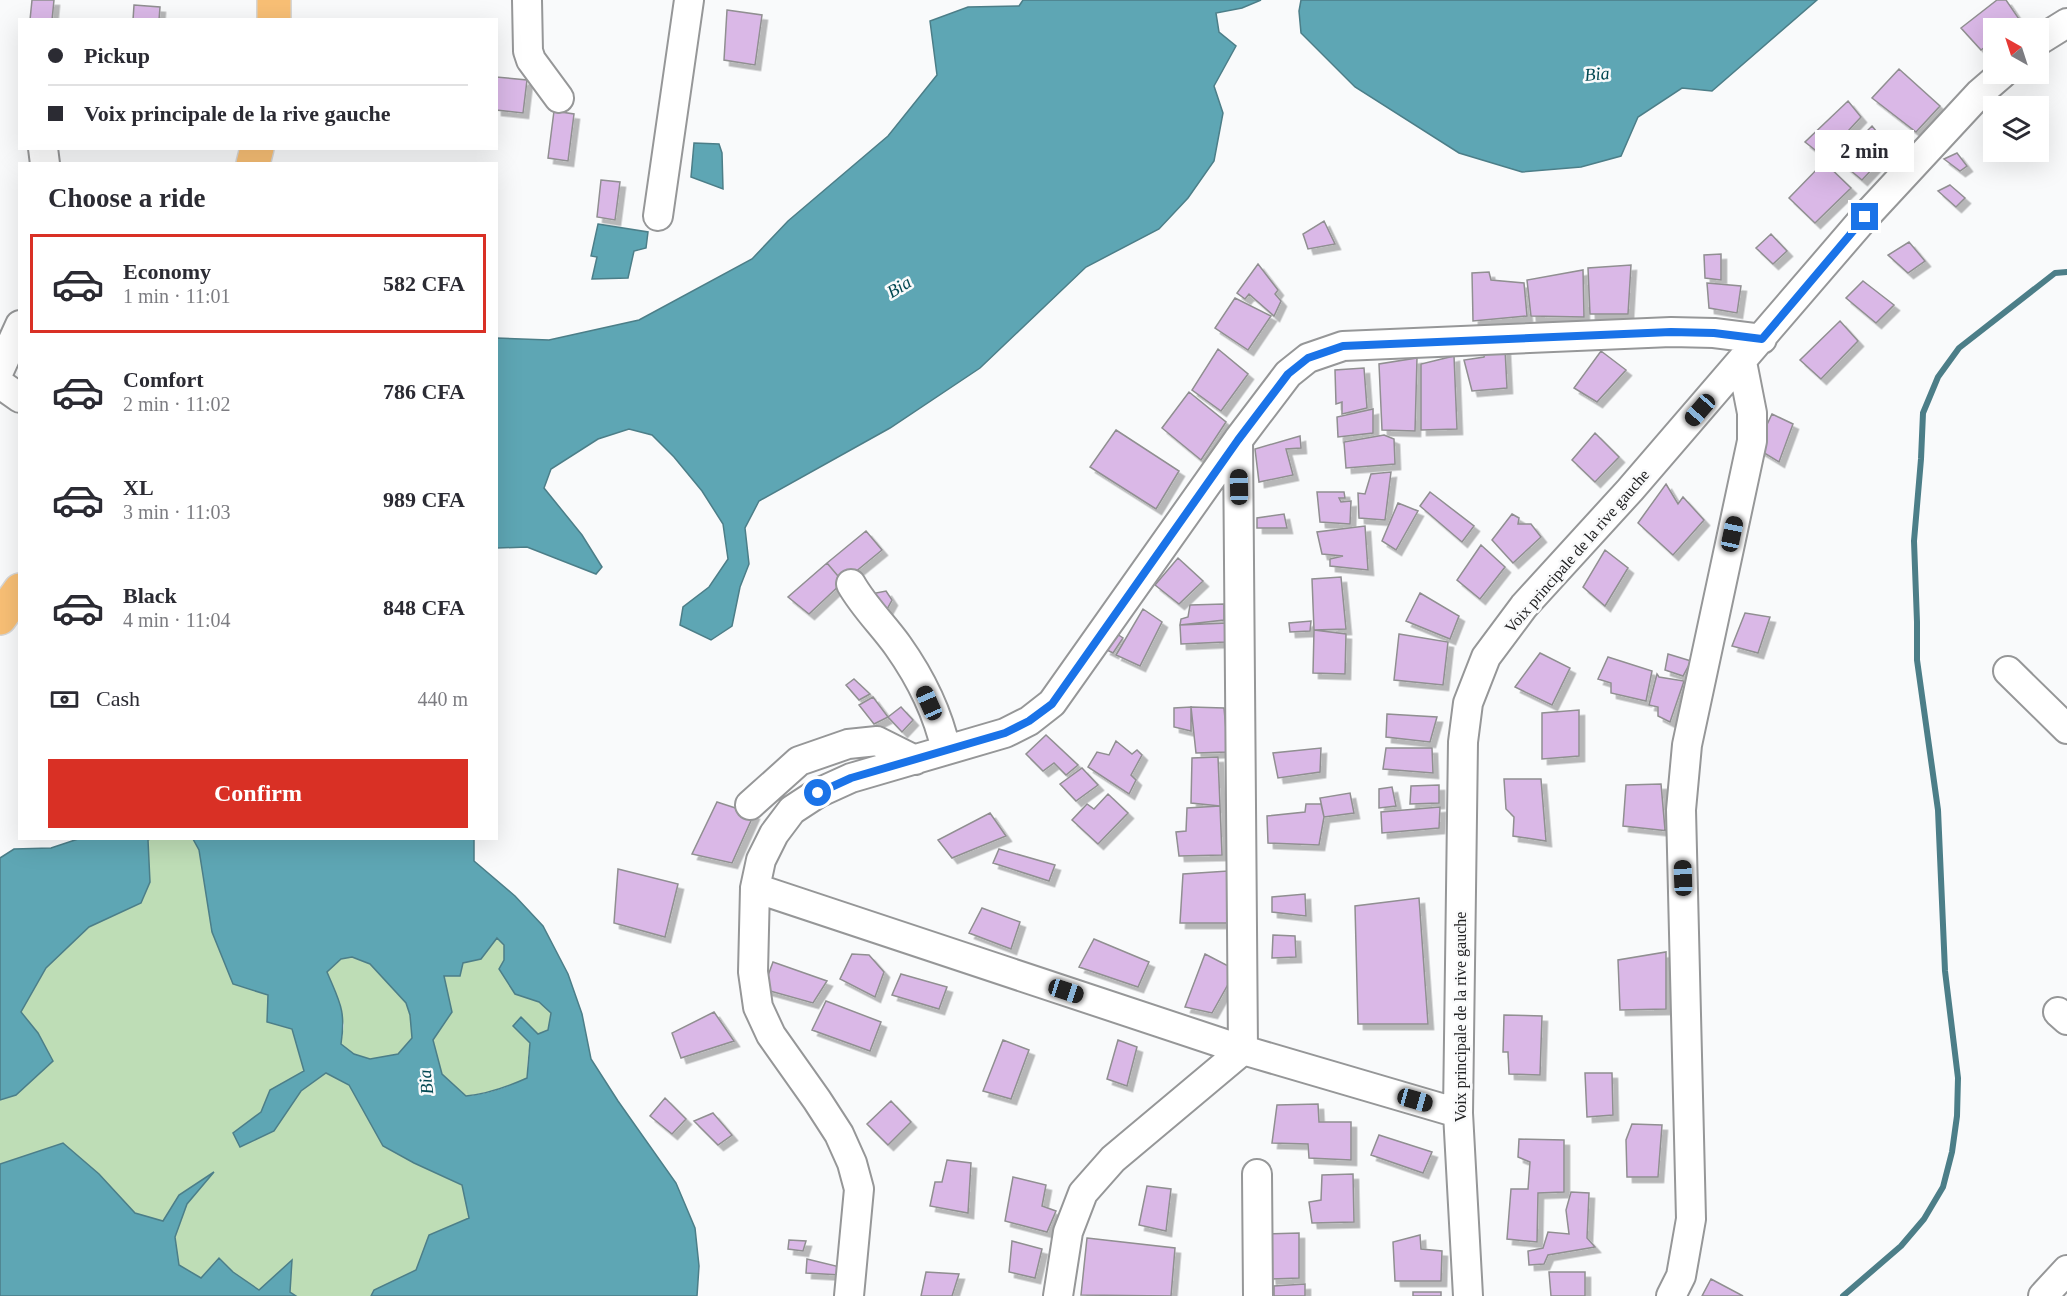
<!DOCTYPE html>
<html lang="en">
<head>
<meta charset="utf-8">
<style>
  :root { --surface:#fff; --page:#f2f2f3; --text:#2b2b33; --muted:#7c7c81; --line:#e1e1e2; --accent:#d93025 }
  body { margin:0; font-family:"Times New Roman",serif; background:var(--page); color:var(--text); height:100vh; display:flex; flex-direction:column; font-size:22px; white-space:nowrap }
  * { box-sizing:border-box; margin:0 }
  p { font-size:20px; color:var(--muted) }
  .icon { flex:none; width:33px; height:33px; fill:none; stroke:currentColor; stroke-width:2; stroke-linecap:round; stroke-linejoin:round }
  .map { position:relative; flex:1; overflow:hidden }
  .panel { position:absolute; left:18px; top:162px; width:480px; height:678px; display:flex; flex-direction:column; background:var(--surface); border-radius:0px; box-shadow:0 6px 24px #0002 }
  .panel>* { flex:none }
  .top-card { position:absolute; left:18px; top:18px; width:480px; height:132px; border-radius:0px; box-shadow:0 6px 24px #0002; display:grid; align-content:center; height:132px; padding:0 30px; background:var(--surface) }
  .needle { width:39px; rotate:321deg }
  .buttons { position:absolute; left:1983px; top:18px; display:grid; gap:12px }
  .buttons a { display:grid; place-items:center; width:66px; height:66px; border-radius:0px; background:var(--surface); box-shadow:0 6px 24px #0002; font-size:30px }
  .end { position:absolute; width:27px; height:27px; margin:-14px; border:8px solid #1a73e8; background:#fff; box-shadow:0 0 0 3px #fff }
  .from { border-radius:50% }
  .bubble { position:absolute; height:42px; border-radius:0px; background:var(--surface); box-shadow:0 6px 24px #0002; font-size:20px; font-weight:600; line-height:42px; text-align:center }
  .car { position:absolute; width:18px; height:36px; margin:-18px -9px; border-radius:8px; box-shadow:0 0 4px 2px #0007; background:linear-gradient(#222 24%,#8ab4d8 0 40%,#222 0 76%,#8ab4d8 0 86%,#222 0) }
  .top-card b { display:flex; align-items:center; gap:21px; height:57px; font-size:22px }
  .top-card b+b { border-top:2px solid var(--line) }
  .top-card i { width:15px; height:15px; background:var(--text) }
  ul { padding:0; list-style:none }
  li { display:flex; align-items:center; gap:18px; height:99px; margin:0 12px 9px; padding:0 18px; border:3px solid transparent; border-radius:0px }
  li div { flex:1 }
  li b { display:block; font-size:22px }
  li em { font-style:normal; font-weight:600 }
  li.on { border-color:var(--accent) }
  li>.icon { width:54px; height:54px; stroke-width:1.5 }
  h2 { padding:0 30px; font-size:27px; line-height:72px }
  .pay { display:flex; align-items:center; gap:15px; height:66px; padding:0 30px; font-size:22px }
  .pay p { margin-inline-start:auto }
  .primary-button { display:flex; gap:12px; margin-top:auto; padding:12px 30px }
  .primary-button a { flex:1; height:69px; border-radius:0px; background:var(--accent); color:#fff; font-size:24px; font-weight:600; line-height:69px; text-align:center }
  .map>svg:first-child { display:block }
  .green { fill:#beddb6 }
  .water { fill:#5ea6b4; stroke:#4c7e88; stroke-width:1.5; fill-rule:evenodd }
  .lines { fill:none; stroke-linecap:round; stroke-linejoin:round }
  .stream { stroke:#4c7e88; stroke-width:6 }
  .building { fill:#dab8e7; stroke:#908f91; stroke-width:1.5; filter:url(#shadow) }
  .minor-casing { stroke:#969798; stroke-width:32 }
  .major-casing { stroke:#d7d7d7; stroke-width:36 }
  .minor { stroke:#fff; stroke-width:28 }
  .major { stroke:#f8bf75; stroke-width:33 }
  .route { stroke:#1a73e8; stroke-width:8 }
  .labels { text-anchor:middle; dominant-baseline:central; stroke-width:5; stroke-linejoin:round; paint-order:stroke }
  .street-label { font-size:16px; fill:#212122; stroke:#f9fafb }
  .water-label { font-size:18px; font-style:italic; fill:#024852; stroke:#f9fafb }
</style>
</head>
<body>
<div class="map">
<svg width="2067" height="1296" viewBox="0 0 2067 1296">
  <defs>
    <filter id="shadow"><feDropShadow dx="5.5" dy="5.5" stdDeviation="0" flood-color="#0004"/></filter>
  </defs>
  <rect width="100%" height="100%" fill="#f9fafb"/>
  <!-- green -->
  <path class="green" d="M150 838 193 839 199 850 212 932 268 995 292 1029 304 1071 270 1090 261 1112 233 1133 240 1147 274 1131 301 1091 326 1073 349 1085 383 1146 414 1163 462 1185 469 1218 429 1235 416 1270 375 1290 371 1296H296L290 1292 292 1261 259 1290 233 1272 219 1258 201 1278 178 1265 175 1237 187 1204 212 1173 179 1195 163 1222 135 1213 99 1174 63 1143 0 1164V1100L16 1095 38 1033 21 1012 46 968 89 927 141 903 150 882 148 840Z
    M496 937 504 945V960L515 994 540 1002 551 1013 548 1030C524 1041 529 1055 527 1078 507 1087 488 1093 466 1096L442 1074 433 1040 452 1012 444 976 463 963 481 959Z
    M352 957 370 964 407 1003 410 1015 412 1038 398 1054 370 1059 354 1054 341 1044 344 1025 327 972 341 959Z"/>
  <!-- water -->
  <path class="water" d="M1023 0H1261L1242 8 1216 13 1219 32 1236 46 1214 86 1223 113 1214 161 1188 198 1159 229 1086 267 980 368 890 428 759 501 745 528 749 564 740 587 732 626 711 640 680 625 683 607 709 587 728 559 723 524 702 491 674 457 652 435 629 429 598 439 551 469 544 488 582 535 602 567 596 574 527 547 497 548V338L549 340 639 320 752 259 788 221 888 136 937 75 930 21 968 7 1019 6Z
    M1301 0H1817L1712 91 1682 88 1638 117 1621 156 1581 167 1522 172 1459 153 1355 87 1301 33 1299 11Z
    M694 143 719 144 722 153 723 189 691 177Z
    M598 224 648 232 646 248 634 251 628 278 592 279 597 257 591 256Z
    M78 839H150L148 840 150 882 141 903 89 927 46 968 21 1012 38 1033 53 1061 16 1095 0 1100V858L14 849 51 848Z
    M193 839H474V861L515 896 543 926 568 974 582 1014 591 1059 618 1101 676 1183 695 1228 699 1266 697 1296H371L374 1290 416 1270 429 1235 469 1218 462 1185 414 1163 383 1146 349 1085 326 1073 301 1091 274 1131 240 1147 233 1133 261 1112 270 1090 304 1071 292 1029 267 1022 268 995 233 984 212 932 199 850ZM497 938 504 945V960L499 969 515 994 539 1002 551 1013 548 1030 538 1034 521 1017 513 1026 530 1043 527 1078C507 1087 488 1094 466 1096L442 1074 433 1040 452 1012 444 976H460L463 963 481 959ZM352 957 370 964 406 1003 410 1015 412 1038 398 1054 370 1059 354 1054 341 1044C346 1010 340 1003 327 972L341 959Z
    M63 1143 99 1174 135 1213 163 1221 179 1195 214 1172 187 1204 175 1237 179 1265 201 1278 219 1258 233 1272 259 1290 292 1260 290 1292 296 1296H0V1164Z"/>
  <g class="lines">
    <!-- stream -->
    <path class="stream" d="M1843 1296 1901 1246 1924 1219 1943 1187 1952 1152 1957 1116 1958 1078 1945 971 1938 810 1917 660V622L1914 541 1921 459 1923 413 1938 377 1959 348 2055 273 2067 272"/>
  </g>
  <!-- building -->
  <path class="building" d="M32 0H54L52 20H30Z
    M1997 0H2006L2019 19 2008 28H1994V40L1981 50 1961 28Z
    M134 5 160 7 159 20H133Z
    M727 10 762 15 755 65 724 60Z
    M1899 69 1940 106 1916 132 1872 98Z
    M496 77 527 80 523 113 496 110Z
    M1848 101 1861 117 1824 157 1805 142Z
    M554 111 574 114 568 161 548 158Z
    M1872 126 1891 149 1862 180 1838 160Z
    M1957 153 1967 166 1960 171 1944 159Z
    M1824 162 1851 188 1815 223 1789 198Z
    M601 180 620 182 615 220 597 217Z
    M1950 185 1965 198 1956 207 1938 191Z
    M1324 221 1335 244 1308 249 1303 234Z
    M1771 234 1787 251 1773 264 1756 248Z
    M1909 242 1925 261 1908 273 1888 255Z
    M1721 254V280L1705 278 1704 255Z
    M1258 264 1278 290 1275 294 1281 301 1274 316 1249 294 1245 299 1237 293Z
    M1631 265 1628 314H1590L1588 268Z
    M1583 270 1584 317 1531 316 1527 280Z
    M1489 272 1491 280 1524 283 1527 316 1473 321 1472 273Z
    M1863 281 1894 305 1876 323 1846 298Z
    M1707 283 1741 286 1737 313 1709 308Z
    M1235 298 1271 316 1248 350 1215 328Z
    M1840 321 1858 341 1821 379 1800 360Z
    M1218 349 1248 374 1221 411 1192 390Z
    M1505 349 1507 388 1472 391 1464 360 1484 357 1485 352Z
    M1601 351 1626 370 1597 402 1574 388Z
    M1454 356 1457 429 1421 430V364Z
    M1417 358 1415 431 1382 430 1379 364Z
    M1364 368 1367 408 1342 414V402L1336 404 1335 370Z
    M1189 392 1226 422 1201 460 1162 428Z
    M1373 409V433L1338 437 1337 417Z
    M1772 414 1793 424 1779 462 1756 448Z
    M1116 430 1179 471 1156 509 1090 467Z
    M1595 433 1619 457 1595 482 1572 460Z
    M1384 435 1394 439 1395 464 1346 468 1344 442Z
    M1300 436 1301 448 1286 449 1293 475 1259 482 1255 449Z
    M1391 472 1385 520 1359 518 1358 493 1365 494 1371 474Z
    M1666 484 1678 504 1683 497 1704 520 1673 555 1638 523Z
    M1317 492H1344L1345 498H1339L1341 502 1351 501 1350 524 1320 522Z
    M1430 492 1474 526 1462 542 1420 506Z
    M1398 503 1418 511 1396 550 1382 541Z
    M1284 514 1287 528H1257V518Z
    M1512 514 1519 518 1518 524H1531L1541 537 1513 563 1492 540Z
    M1365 526 1368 570 1330 566V559L1343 556 1322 554 1317 532Z
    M866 531 882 550 843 582 827 563Z
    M1481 545 1505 567 1480 599 1457 580Z
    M1605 550 1628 568 1605 606 1583 587Z
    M1178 558 1203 581 1179 604 1155 585Z
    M827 563 843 582 809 614 788 597Z
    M1341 577 1346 629 1314 630 1312 579Z
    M886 591 892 600 886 611 871 594Z
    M1420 593 1459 616 1450 639 1406 621Z
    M1224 604V620L1180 625 1181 619 1188 617 1190 605Z
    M1143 609 1162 622 1140 666 1116 655Z
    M1745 613 1770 617 1758 653 1732 646Z
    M1311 621 1310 631 1290 632 1289 623Z
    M1228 623 1225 642 1181 644 1180 625Z
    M1314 630 1346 634 1345 674 1313 673Z
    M1117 634 1123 638 1113 653 1105 649Z
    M1399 634 1448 642 1443 685 1394 680Z
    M1540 653 1570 668 1552 705 1515 687Z
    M1668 654 1691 661 1683 676 1665 670Z
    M1608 657 1652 671 1646 701 1611 693V683L1598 679Z
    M1657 674 1659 677 1684 681 1670 722 1658 716V707L1649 705Z
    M854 679 870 694 859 700 846 685Z
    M873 697 888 717 874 724 859 705Z
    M901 707 913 720 902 732 888 717Z
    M1191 707V731L1174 727V708Z
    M1191 707 1224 708 1228 752 1196 753Z
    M1579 710V756L1542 759V713Z
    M1387 714 1437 717 1430 742 1386 737Z
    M1046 735 1078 765 1066 775 1054 763 1043 771 1026 754Z
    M1116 741 1132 754 1137 750 1142 755 1131 775 1136 780 1129 794 1088 767 1097 752 1109 755Z
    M1321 748 1320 772 1278 778 1273 753Z
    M1386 748H1432L1433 773 1383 769Z
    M1218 757 1220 806 1191 803 1192 758Z
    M1082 768 1098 785 1076 801 1060 784Z
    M1504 779H1541L1546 841 1513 836 1514 817 1506 809Z
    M1661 784 1665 830 1669 831 1623 826 1626 785Z
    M1439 785V803L1410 804 1411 786Z
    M1392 787 1396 806 1379 808V789Z
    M1350 793 1354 813 1324 817 1320 798Z
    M1108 794 1128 813 1098 844 1072 820 1087 804 1094 809Z
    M717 802 754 814 732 863 692 854Z
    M1306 804H1321L1324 817 1319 845 1268 843 1267 816 1305 812Z
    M1220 806 1222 855 1179 856 1176 832 1186 831 1187 808Z
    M1440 807 1439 828 1382 833 1381 812Z
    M990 813 1006 836 952 858 938 840Z
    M999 849 1055 865 1049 881 993 863Z
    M618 869 678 884 665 937 614 923Z
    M1228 871 1230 923H1180L1183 874Z
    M1305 894 1306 916 1272 912V897Z
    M1419 898 1428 1024H1358L1355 906Z
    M982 908 1020 922 1011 949 969 933Z
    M1273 935 1295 936 1296 957 1272 958Z
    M1094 939 1149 962 1138 987 1079 967Z
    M1666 952V1009L1620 1010 1618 960Z
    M852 954 869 955 884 972 875 997 840 979Z
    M1205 954 1236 970 1212 1013 1185 1007Z
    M773 962 827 981 813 1003 763 989Z
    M901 974 947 987 939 1009 892 995Z
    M826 1001 881 1022 870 1051 812 1030Z
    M714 1012 734 1041 681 1058 672 1033Z
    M1504 1015 1542 1016 1540 1075 1509 1074 1508 1052H1503Z
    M1003 1040 1029 1050 1011 1099 983 1091Z
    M1118 1040 1137 1047 1127 1086 1107 1079Z
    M1585 1073H1612L1613 1115 1587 1117Z
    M665 1098 686 1119 672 1134 650 1116Z
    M891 1101 911 1122 888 1145 867 1124Z
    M1318 1104 1319 1122H1351V1160L1309 1158 1308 1144 1272 1143 1277 1105Z
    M713 1113 732 1135 718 1145 694 1121Z
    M1632 1124 1662 1125 1658 1177H1627L1626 1140Z
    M1379 1135 1432 1152 1423 1173 1371 1155Z
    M1519 1139 1564 1140V1192L1538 1193 1537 1242 1507 1239 1511 1189H1528L1530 1162 1518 1157Z
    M947 1160 971 1163 968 1213 930 1206 935 1182H942Z
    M1353 1174 1354 1222 1312 1223 1309 1202 1321 1200 1322 1175Z
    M1013 1177 1046 1185 1042 1206 1056 1211 1047 1232 1005 1221Z
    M1147 1186 1171 1189 1166 1231 1139 1225Z
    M1571 1192 1589 1193 1587 1238 1595 1247 1548 1255 1544 1264 1529 1265 1528 1251 1543 1248 1548 1232 1569 1234 1566 1210Z
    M1299 1233V1278L1271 1279 1265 1234Z
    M1420 1235 1421 1249 1442 1251 1441 1281H1395L1393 1242Z
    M1087 1238 1175 1248 1171 1296 1081 1295Z
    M789 1240 806 1241 803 1251 788 1249Z
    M1012 1241 1042 1249 1035 1278 1009 1272Z
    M807 1259 840 1267 841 1275 806 1273Z
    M926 1272 959 1274 952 1296H921Z
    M1549 1272H1585V1296H1551Z
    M1711 1279 1743 1296H1702Z
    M1305 1284V1296H1274V1286Z
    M1413 1292H1441V1296H1413Z"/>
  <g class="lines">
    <!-- minor casing -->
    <g class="minor-casing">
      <path id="minor" d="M527 0 528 51 531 60 559 98
        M2038 41 2067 23
        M43 148 45 164
        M658 216 689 0
        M0 369 20 325
        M0 384 20 398
        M851 584C864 607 883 625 898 646 920 677 938 714 946 750
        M2008 671 2067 729
        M750 805 799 761 848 744 877 741 915 760
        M755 888 1243 1050 1458 1113
        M2058 1012 2067 1020
        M1257 1174 1258 1296
        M849 1296 859 1189 852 1163 839 1134 817 1100 771 1035 758 1007 753 972 755 888 761 860 774 834 792 810 818 793 851 778 1005 733 1029 721 1052 703 1238 440 1288 374 1308 358 1343 346 1671 332 1714 333 1762 339
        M1058 1296 1068 1232 1083 1193 1113 1159 1243 1050 1238 440
        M1468 1296 1458 1113 1463 742 1468 703 1486 657 1524 606 1630 490 1865 217 1980 93 2002 74
        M1671 1296 1681 1276 1691 1219 1681 810 1687 745 1752 441V413L1742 362
        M2043 1296 2067 1270"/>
    </g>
    <!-- major casing -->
    <g class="major-casing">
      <path id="major" d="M274 20V0
        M253 164 257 148
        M0 618 20 590"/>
    </g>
    <!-- minor -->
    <use href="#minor" class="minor"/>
    <!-- major -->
    <use href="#major" class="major"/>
  </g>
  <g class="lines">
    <!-- route -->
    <path class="route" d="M818 793 851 778 1005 733 1029 721 1052 704 1238 440 1288 374 1308 358 1343 346 1390 344 1671 332 1714 333 1762 339 1865 217"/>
  </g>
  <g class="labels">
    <!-- street labels -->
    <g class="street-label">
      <text transform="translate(1577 551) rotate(-49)">Voix principale de la rive gauche</text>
      <text transform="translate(1460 1017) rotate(-90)">Voix principale de la rive gauche</text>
    </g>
    <!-- water labels -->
    <g class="water-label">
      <text transform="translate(1597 74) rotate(-5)">Bia</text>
      <text transform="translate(899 287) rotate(-31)">Bia</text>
      <text transform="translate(426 1082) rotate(-96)">Bia</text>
    </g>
  </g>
</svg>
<div class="buttons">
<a><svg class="needle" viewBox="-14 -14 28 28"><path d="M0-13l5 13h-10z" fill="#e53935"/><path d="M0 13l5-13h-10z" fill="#7c7c81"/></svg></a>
<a><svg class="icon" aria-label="layers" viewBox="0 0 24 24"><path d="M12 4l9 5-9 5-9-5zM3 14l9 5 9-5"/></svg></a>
</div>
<i class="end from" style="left:818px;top:793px"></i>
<i class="end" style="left:1865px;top:217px"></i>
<div class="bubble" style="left:1815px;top:130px;width:99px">2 min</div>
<i class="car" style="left:1700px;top:410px;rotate:221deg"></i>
<i class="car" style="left:1239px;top:487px;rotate:359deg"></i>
<i class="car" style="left:1732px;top:534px;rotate:12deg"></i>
<i class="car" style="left:929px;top:703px;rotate:336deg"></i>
<i class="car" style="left:1683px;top:878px;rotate:358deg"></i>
<i class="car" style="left:1066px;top:991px;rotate:108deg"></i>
<i class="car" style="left:1415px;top:1100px;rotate:106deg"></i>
<div class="top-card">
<b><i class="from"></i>Pickup</b>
<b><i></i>Voix principale de la rive gauche</b>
</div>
<section class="panel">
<h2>Choose a ride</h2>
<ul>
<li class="on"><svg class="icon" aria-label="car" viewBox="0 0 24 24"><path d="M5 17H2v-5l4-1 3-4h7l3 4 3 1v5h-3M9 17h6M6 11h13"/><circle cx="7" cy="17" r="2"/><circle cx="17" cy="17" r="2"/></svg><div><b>Economy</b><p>1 min · 11:01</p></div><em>582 CFA</em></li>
<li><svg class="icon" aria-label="car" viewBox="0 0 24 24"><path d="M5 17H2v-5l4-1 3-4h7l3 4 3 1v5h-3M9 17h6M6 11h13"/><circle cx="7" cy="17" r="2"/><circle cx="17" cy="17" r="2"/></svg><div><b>Comfort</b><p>2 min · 11:02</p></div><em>786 CFA</em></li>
<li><svg class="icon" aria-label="car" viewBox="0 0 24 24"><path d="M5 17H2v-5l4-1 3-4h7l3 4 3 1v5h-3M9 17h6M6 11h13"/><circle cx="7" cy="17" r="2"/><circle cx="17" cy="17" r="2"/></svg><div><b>XL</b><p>3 min · 11:03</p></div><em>989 CFA</em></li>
<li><svg class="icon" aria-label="car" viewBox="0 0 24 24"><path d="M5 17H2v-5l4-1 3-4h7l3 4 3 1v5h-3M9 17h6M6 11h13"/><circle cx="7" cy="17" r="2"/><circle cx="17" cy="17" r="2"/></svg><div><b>Black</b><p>4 min · 11:04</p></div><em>848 CFA</em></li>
</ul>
<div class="pay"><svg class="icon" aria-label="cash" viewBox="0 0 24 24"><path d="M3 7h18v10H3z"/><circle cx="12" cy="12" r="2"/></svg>Cash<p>440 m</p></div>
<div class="primary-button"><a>Confirm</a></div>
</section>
</div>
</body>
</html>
